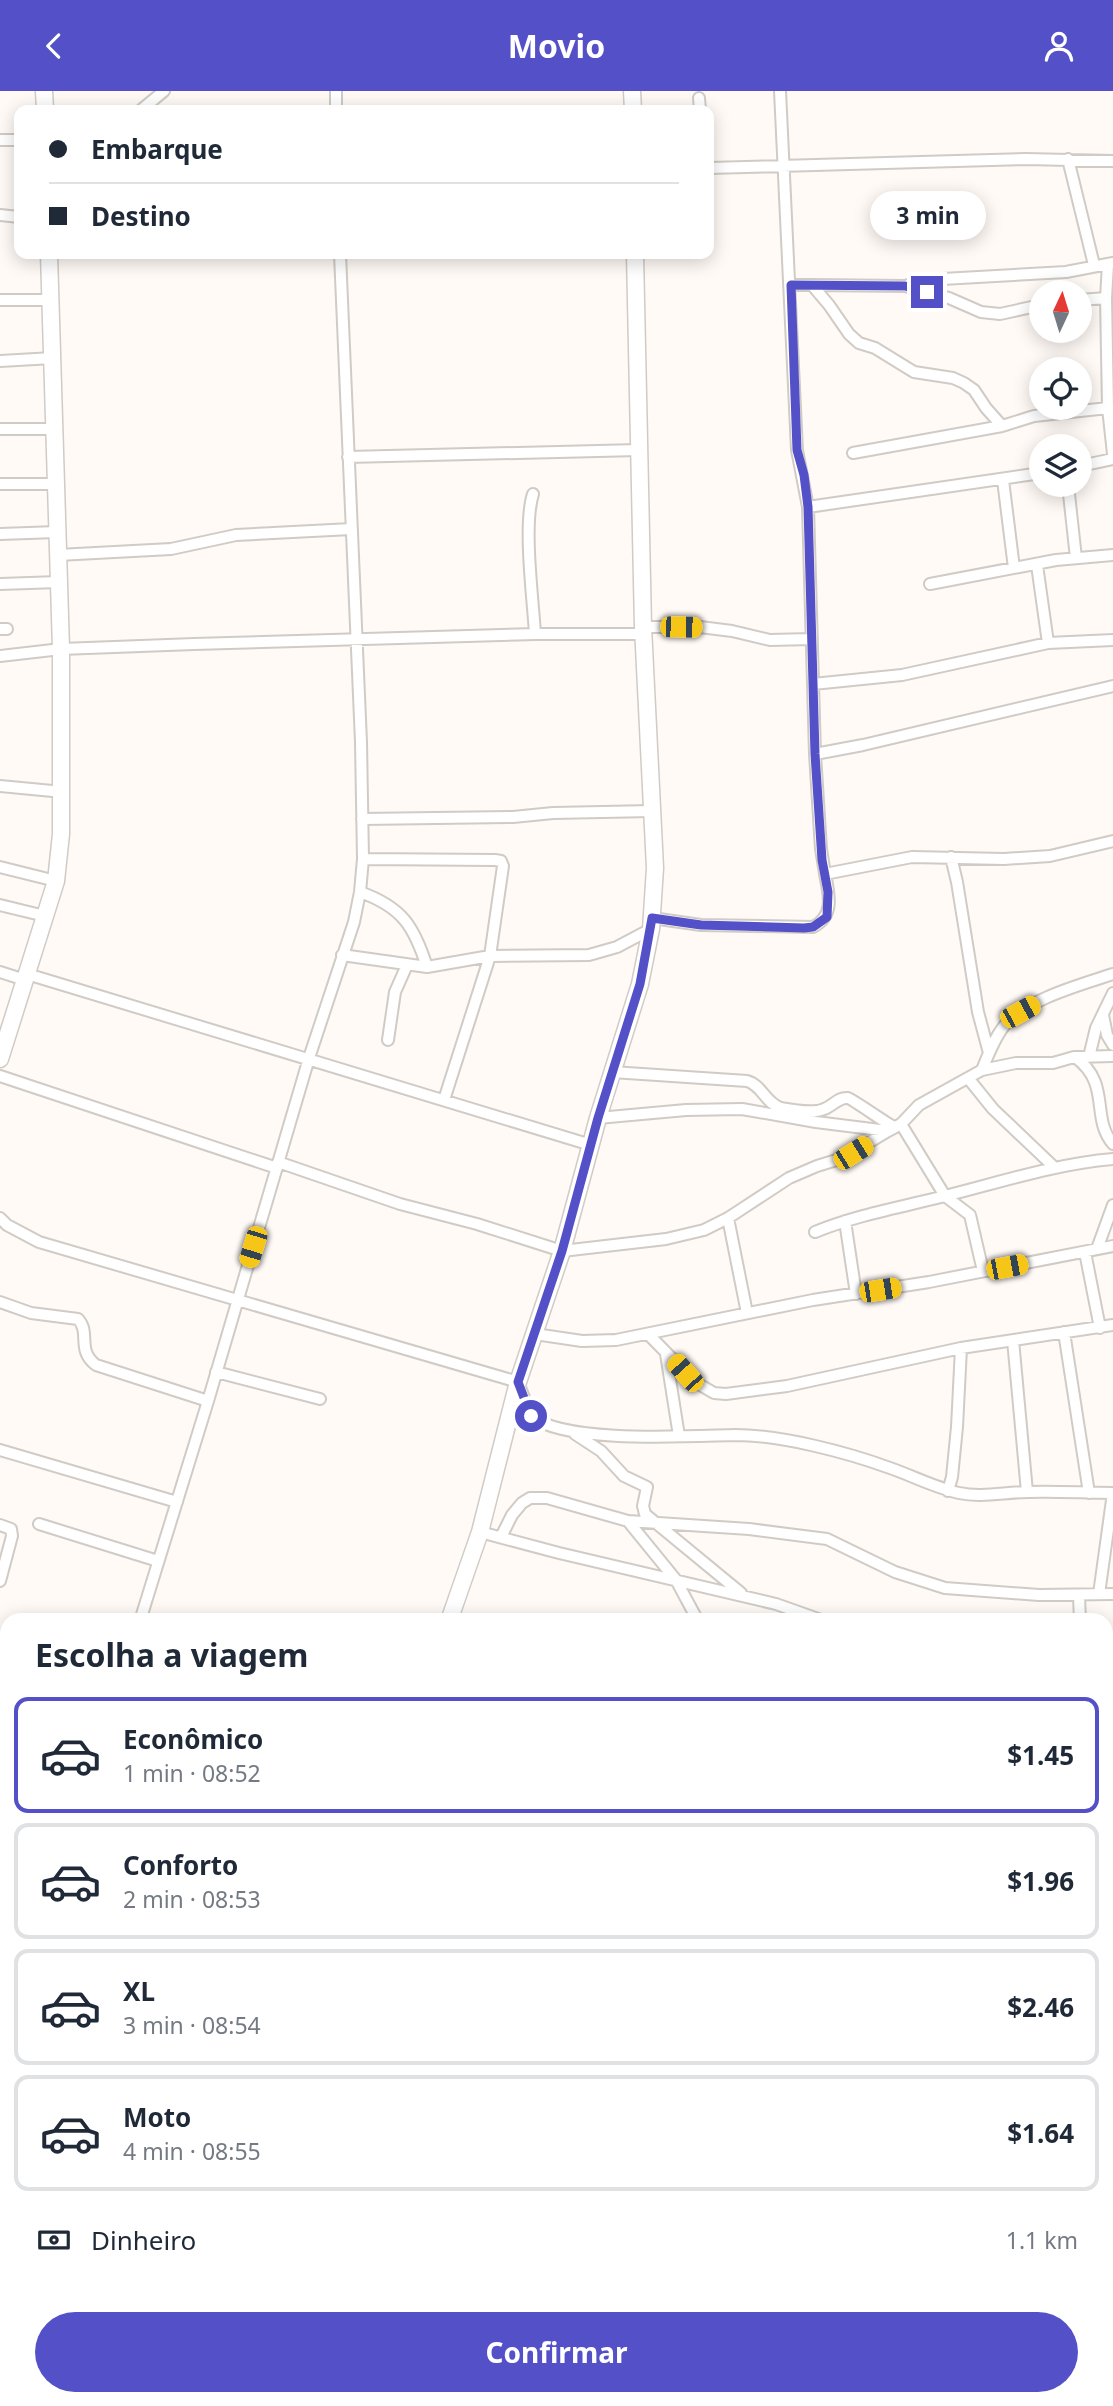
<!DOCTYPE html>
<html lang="pt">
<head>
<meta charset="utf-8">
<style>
  :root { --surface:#fff; --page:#f2f2f3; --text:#1f2937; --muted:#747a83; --line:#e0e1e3; --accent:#5451c8 }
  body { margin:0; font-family:"Noto Sans",sans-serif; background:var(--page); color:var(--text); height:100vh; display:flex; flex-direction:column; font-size:26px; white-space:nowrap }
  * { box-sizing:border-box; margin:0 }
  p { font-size:23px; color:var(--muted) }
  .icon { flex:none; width:38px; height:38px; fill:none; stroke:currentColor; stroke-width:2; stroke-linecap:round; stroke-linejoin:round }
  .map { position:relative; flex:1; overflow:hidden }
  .side { position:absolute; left:0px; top:1522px; width:1113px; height:793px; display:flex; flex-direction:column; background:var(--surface); border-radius:21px 21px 0 0; box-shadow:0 4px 18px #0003 }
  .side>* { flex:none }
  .hud { position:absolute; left:14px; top:14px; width:700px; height:154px; border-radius:14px; box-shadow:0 4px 18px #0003; display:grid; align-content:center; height:154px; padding:0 35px; background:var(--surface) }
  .needle { width:46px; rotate:4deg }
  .tools { position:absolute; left:1029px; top:189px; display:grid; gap:14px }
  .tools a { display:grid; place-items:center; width:63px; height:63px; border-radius:50%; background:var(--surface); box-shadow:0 4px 18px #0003; font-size:35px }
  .end { position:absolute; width:32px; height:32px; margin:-16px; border:9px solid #5451c8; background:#fff; box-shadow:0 0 0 4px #fff }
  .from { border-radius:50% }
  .bubble { position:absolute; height:49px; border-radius:24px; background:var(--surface); box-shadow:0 4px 18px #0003; font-size:23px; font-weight:700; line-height:49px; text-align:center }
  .car { position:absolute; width:21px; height:42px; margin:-21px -10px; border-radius:9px; box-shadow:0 0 5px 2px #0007; background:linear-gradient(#f5c518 24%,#345 0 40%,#f5c518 0 76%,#345 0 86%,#f5c518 0) }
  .hud b { display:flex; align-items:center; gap:24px; height:66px; font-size:26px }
  .hud b+b { border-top:2px solid var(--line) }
  .hud i { width:18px; height:18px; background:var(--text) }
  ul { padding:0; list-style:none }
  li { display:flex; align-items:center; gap:21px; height:116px; margin:0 14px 10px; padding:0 21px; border:4px solid var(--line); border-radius:14px }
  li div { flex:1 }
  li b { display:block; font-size:26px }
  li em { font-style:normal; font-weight:700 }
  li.on { border-color:var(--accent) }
  li>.icon { width:63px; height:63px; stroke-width:1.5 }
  h2 { padding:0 35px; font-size:32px; line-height:84px }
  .pay { display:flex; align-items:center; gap:18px; height:77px; padding:0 35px; font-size:26px }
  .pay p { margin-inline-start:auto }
  .primary-button { display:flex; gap:14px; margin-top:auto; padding:14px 35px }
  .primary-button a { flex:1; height:80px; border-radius:42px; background:var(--accent); color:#fff; font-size:28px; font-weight:700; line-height:80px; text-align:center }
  header { display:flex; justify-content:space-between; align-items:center; height:91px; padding:0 35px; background:var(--accent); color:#fff; font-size:32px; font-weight:700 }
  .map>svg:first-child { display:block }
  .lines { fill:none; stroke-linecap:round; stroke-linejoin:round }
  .street-casing { stroke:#d0cbc5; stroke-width:14 }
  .secondary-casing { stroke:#d0cbc5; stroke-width:19 }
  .street { stroke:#fff; stroke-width:10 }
  .secondary { stroke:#fff; stroke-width:16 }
  .route { stroke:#5451c8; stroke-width:9 }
</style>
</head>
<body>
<header><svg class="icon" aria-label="back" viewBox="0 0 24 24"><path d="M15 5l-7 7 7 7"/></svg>Movio<svg class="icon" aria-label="person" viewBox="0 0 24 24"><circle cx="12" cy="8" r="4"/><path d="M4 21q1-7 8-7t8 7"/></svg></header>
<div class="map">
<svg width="1113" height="2315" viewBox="0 0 1113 2315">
  <rect width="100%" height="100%" fill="#fffaf6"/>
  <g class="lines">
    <!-- street casing -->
    <g class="street-casing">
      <path id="street" d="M336 0V19
        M780 0 797 359 808 416 815 663 821 758 825 783 912 766 1004 768 1050 765 1113 750
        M699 7 700 19
        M141 19 164 0
        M0 49H19
        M1068 68 1094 174
        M709 77 1026 68 1113 70
        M0 124 19 126
        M791 194H812L829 214 849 243 859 252 875 257 914 281 953 287 964 292 974 299 986 317 1002 335 1034 325 1108 317
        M812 194 905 195 949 207 981 221 1000 223 1041 214
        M908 194 925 189 1066 181 1113 172
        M1106 207 1108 173
        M0 209H51
        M1080 209 1106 207 1108 317 1113 363
        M0 270 53 267
        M0 338H55
        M853 362 1002 335
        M348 366 638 359
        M1080 375 1113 368
        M1003 389 1014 477
        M0 393H57
        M1068 394 1076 467
        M533 403C523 434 533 508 535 543
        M808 416 1041 382
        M0 443 57 441
        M58 464 171 458 236 444 351 438
        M1037 474 1048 552 1113 549
        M0 493 59 491
        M930 493 1056 469 1113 464
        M643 536H700L732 540 770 549 812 548
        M0 538H7
        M0 565 61 558 194 553 535 543H643
        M813 593 902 584 1048 552
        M815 663 863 654 1113 595
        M0 695 63 701
        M362 728 513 726 553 722 652 720
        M951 766 957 791 978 921 989 962
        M363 768 495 769 501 770 503 775 490 865 444 1009
        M0 776 56 790
        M360 801C402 816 414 835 427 876
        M0 814 45 825
        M652 827 701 834 813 836C835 825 829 803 825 783
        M342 864 427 876 490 865 589 864 617 856 651 838
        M0 881 25 889
        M27 883 591 1054
        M1103 924 1107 944 1113 954
        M388 949 395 901 407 874
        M1075 966C1112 993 1090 1026 1113 1053
        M1089 966 1096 937 1113 902
        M982 979C988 964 994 948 1004 935 1027 908 1080 894 1113 883
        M612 981 747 990C762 994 766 1013 781 1017 792 1019 813 1023 824 1018 833 1015 838 1006 848 1007 852 1008 886 1032 894 1036
        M0 985 277 1077
        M968 987 993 1018 1054 1076
        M598 1027 686 1019 742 1018 816 1031 888 1040 901 1033 919 1014 982 979 1016 972H1053L1074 966 1113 965
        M901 1033 945 1105 970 1124 983 1180
        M278 1071 400 1113 477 1133 562 1160 666 1148 704 1139 728 1127 789 1087 817 1075 843 1067 888 1040
        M0 1127 7 1134 39 1151 518 1291 531 1325C565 1353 690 1345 735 1344 781 1344 846 1361 890 1377 913 1385 936 1397 959 1402 982 1407 1005 1401 1028 1401 1056 1400 1085 1402 1113 1402
        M728 1127 747 1222
        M845 1130 856 1203
        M815 1141C857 1124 901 1116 945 1105 1001 1091 1055 1073 1113 1068
        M1097 1158 1113 1114
        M1085 1161 1100 1237
        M0 1211 31 1222 78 1228C91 1242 76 1259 96 1274L208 1310
        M1064 1241 1089 1402
        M535 1243 582 1250 616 1249 813 1209 929 1191 1113 1155
        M648 1243 695 1291 714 1302 726 1303 787 1295 961 1257 1113 1234
        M1013 1249 1027 1401
        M666 1263 679 1345
        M216 1281 320 1308
        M575 1343 601 1360 624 1385 647 1396 643 1415 645 1423 741 1502
        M0 1359 177 1411
        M948 1400 952 1386 957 1336 961 1257
        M628 1430 749 1438 827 1448 895 1481 945 1497 1039 1504 1113 1503
        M39 1433 158 1470
        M0 1434 11 1438 12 1445 0 1490
        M480 1441 559 1462 776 1513 824 1530
        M501 1446 512 1424 522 1412 530 1407H547L628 1430 676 1489 698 1530
        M1099 1503 1113 1402
        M1079 1505 1080 1530
        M450 1527 466 1530
        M140 1530 208 1310 309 967 354 831 360 801 363 768 361 651 340 163
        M1106 1564 1113 1565
        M0 1622 7 1624
        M1106 1634 1113 1645
        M0 1701 7 1703
        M0 1737 7 1740
        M1106 1786 1113 1790
        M0 1815 7 1818
        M1106 1849 1113 1853
        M0 1890 7 1894
        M1106 1918 1113 1888
        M0 1959 7 1961
        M0 1994 7 1972
        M1106 1998 1113 1988
        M1106 2042 1113 2044
        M0 2057 7 2059
        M1109 2134H1113
        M0 2188 7 2190
        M1106 2189H1113
        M1106 2270 1113 2271
        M0 2293 7 2296
        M49 2308 71 2315
        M196 2308 212 2313
        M517 2308 550 2315
        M715 2308 734 2315
        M947 2308 964 2315
        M1033 2308 1038 2315
        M864 2315 867 2308"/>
    </g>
    <!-- secondary casing -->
    <g class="secondary-casing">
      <path id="secondary" d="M44 0 45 19
        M632 0 633 19
        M0 968 56 790 61 743V558L49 163
        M449 1530 480 1441 518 1291 562 1160 598 1027 640 893 651 838 655 777 643 536 635 163
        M1106 1742 1113 1738
        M211 2315 213 2308
        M1025 2315V2308"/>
    </g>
    <!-- street -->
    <use href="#street" class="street"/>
    <!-- secondary -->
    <use href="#secondary" class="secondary"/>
  </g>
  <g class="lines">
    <!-- route -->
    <path class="route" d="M531 1325 518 1291 562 1160 598 1027 640 893 652 827 701 834 804 837 813 836 827 826 828 801 822 769 815 663 808 416 804 384 797 359 791 194 905 195 927 201"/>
  </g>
</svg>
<div class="tools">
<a><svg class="needle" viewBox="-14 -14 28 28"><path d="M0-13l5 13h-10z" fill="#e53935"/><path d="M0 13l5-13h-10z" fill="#747a83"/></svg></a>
<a><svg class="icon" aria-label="locate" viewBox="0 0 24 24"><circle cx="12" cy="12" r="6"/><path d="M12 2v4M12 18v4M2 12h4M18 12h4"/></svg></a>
<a><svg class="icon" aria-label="layers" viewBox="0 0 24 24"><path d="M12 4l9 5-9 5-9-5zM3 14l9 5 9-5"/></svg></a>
</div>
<i class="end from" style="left:531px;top:1325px"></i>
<i class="end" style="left:927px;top:201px"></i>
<div class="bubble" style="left:870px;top:100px;width:116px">3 min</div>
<i class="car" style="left:681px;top:536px;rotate:91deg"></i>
<i class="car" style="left:1020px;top:921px;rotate:61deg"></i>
<i class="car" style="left:853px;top:1062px;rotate:58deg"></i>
<i class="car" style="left:253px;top:1156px;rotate:197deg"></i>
<i class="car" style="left:1007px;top:1176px;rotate:79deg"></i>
<i class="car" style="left:880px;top:1199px;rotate:81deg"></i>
<i class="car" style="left:685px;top:1282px;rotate:318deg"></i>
<div class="hud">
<b><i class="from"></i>Embarque</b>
<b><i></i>Destino</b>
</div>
<section class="side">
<h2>Escolha a viagem</h2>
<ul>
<li class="on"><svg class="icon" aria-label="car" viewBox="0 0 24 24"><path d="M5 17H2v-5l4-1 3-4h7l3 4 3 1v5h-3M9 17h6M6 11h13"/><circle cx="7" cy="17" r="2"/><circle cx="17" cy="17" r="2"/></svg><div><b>Econômico</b><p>1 min · 08:52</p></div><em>$1.45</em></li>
<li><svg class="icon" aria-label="car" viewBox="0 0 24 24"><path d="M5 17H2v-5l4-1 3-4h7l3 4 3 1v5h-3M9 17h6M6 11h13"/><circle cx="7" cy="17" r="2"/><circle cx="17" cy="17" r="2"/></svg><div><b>Conforto</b><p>2 min · 08:53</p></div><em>$1.96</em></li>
<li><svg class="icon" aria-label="car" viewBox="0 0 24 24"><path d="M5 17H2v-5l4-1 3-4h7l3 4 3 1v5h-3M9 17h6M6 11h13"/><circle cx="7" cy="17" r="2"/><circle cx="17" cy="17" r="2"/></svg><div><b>XL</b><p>3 min · 08:54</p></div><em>$2.46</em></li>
<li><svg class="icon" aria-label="car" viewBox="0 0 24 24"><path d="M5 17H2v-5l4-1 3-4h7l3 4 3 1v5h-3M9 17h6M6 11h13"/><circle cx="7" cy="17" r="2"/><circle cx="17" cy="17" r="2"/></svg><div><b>Moto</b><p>4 min · 08:55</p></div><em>$1.64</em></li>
</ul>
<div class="pay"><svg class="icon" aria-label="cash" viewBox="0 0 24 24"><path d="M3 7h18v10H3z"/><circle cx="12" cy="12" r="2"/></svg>Dinheiro<p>1.1 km</p></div>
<div class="primary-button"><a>Confirmar</a></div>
</section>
</div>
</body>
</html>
